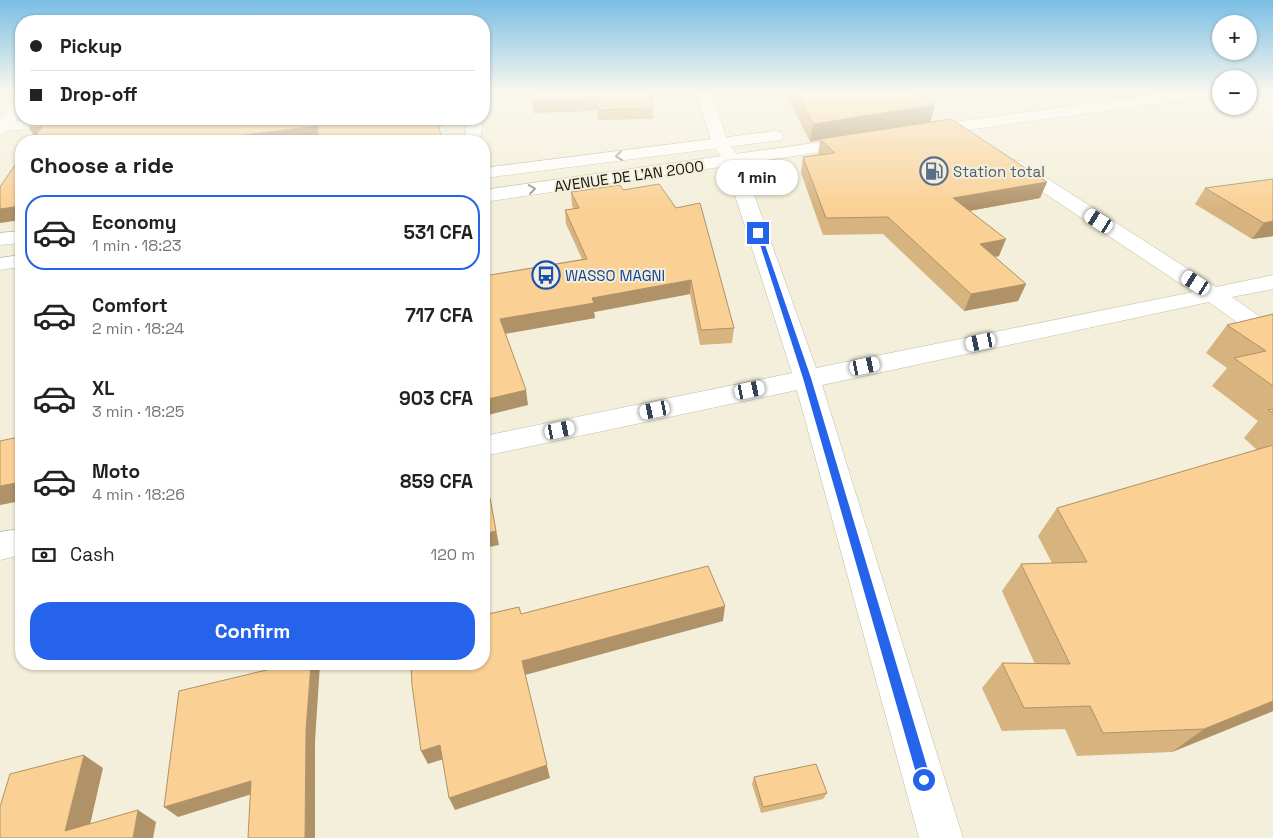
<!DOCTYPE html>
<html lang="en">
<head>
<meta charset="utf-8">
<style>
  :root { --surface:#fff; --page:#f2f2f2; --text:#222; --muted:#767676; --line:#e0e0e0; --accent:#2563eb }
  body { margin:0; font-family:"Space Grotesk",sans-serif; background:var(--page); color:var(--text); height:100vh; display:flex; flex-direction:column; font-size:19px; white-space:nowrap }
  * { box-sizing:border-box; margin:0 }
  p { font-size:16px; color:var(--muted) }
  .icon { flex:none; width:28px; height:28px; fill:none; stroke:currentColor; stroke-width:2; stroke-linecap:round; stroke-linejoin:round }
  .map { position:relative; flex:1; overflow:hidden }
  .sheet { position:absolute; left:15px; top:135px; width:475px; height:535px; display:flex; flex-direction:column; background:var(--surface); border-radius:20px; box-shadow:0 1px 4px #0004 }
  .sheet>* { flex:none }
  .hud { position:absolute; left:15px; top:15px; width:475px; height:110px; border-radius:20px; box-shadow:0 1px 4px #0004; display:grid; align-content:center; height:110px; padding:0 15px; background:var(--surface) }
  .controls { position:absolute; left:1212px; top:15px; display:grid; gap:10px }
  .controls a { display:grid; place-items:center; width:45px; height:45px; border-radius:50%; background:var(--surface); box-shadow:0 1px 4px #0004; font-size:25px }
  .end { position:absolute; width:22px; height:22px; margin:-11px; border:6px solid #2563eb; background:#fff; box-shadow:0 0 0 2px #fff }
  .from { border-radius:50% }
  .bubble { position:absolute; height:35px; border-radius:18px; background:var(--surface); box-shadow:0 1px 4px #0004; font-size:16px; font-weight:600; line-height:35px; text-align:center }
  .car { position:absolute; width:15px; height:30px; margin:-15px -8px; border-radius:6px; box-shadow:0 0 4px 1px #0007; background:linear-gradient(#fff 24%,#345 0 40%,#fff 0 76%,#345 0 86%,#fff 0) }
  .hud b { display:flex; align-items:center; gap:18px; height:48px; font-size:19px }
  .hud b+b { border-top:1px solid var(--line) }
  .hud i { width:12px; height:12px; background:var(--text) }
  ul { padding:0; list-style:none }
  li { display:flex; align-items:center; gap:15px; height:75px; margin:0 10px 8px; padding:0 5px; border:2px solid transparent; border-radius:20px }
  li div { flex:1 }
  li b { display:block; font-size:19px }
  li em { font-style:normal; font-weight:600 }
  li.current { border-color:var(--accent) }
  li>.icon { width:45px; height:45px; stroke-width:1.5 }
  h2 { padding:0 15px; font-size:22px; line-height:60px }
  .pay { display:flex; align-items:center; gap:12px; height:55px; padding:0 15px; font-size:19px }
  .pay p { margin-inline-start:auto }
  .action { display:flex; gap:10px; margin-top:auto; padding:10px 15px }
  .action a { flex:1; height:58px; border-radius:20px; background:var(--accent); color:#fff; font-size:20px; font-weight:600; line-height:58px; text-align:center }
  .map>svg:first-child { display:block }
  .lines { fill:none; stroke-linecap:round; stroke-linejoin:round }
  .minor-casing { stroke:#bfbaa7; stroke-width:1 }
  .major-casing { stroke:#bfbaa7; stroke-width:1 }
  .minor { fill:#fff; fill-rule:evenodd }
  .major { fill:#fff; fill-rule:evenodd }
  .wall { fill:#d7b37f }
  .shaded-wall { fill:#af9268 }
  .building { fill:#fad094; stroke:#af9268 }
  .oneway { stroke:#979693 }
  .route { fill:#2563eb }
  .labels { text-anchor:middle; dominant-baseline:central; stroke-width:4; stroke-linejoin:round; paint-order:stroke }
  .far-service-label { font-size:15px; fill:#4e5e75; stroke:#f3efda; text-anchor:start }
  .far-street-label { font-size:15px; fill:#17160f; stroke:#f3efda }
  .far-transit-label { font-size:15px; fill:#164399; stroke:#f3efda; text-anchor:start }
</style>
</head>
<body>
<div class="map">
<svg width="1273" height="838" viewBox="0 0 1273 838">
  <rect width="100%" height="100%" fill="#f3efda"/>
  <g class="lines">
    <!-- minor casing -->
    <g class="minor-casing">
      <path id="minor" d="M696 91H711L728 143 742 161 816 368 1193 292 1008 169 1005 165 1008 161 1014 160 1020 161 1216 287 1273 275V289L1232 297 1273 326V345L1264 342 1209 302 822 385 963 838H919L797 390 484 456V436L792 373 724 161 712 143Z
        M21 95V111L15 121 83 119 81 122 75 124 7 131 0 135V119L16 97Z
        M467 119H483L480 141H464Z
        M21 529V555L0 560V532Z"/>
    </g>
    <!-- major casing -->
    <g class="major-casing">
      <path id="major" d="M1183 91H1221V95L923 136 917 134 915 131 917 128 923 126Z
        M775 131 781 132 783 136 781 140 484 178V168Z
        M856 137 862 138 864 142 862 146 484 202V190Z
        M21 231V243L0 245V233Z
        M21 255V267L0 270V258Z"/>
    </g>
    <!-- minor -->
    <use href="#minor" class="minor"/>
    <!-- major -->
    <use href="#major" class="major"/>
  </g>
  <!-- wall -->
  <path class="wall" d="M533 91 653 108V119L598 120 597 111 533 113 532 102Z
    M784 91H914L935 105 930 122 1047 182 1040 198 969 211 999 256 995 257 1026 284 1018 301 964 311 883 234 823 235 801 173 803 157 818 155 820 140 810 142Z
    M1273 179V236L1252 239 1195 204 1205 188Z
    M623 190 734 328 732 343 700 345 690 294 594 312 595 318 505 334 528 405 484 276 582 259 566 224 565 210 574 209 572 206 571 192Z
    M1273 314V711L1172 752 1077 756 1065 729 1002 731 982 688 1002 663 1035 664 1002 591 1021 564 1052 563 1038 536 1057 508 1257 450 1244 438 1258 421 1212 386 1227 368 1206 353 1227 325Z
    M754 777 827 793 823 799 761 813 752 784Z"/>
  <!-- shaded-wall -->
  <path class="shaded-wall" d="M935 105 930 123 820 139V140L810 142 813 124Z
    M437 119H444L446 125 439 126Z
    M318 126 322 138 292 141H244V135Z
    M42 127 36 139 29 128Z
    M1047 182 1040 198 947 215 953 198Z
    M21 206V220L0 223V209Z
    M1273 221V236L1252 239 1264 223Z
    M1006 239 999 256 974 261 980 244Z
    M691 280 690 294 594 312 595 318 503 334 500 319 592 298Z
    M1026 284 1018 301 964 311 971 294Z
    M526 390 528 405 484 416V400Z
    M21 482V501L0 505V486Z
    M490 498 499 545 484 548V534Z
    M725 606 723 621 525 675 550 778 455 810 449 798 522 661Z
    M311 664H320L315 741V838H305L306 730Z
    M1273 701V711L1172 752 1204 729Z
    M440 745 447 758 428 764 421 751Z
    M84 755 103 768 87 838 65 831Z
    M251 781 262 791 178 817 164 807Z
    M138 810 156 822 153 838H133Z"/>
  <!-- building -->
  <path class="building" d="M533 91H650L653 108 598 110 597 100 532 102Z
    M796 91H914L935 105 813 124Z
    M36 119H437L442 141H318V126L244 135V141H32L42 127 29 128Z
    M951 119 1047 182 953 198 1006 239 980 244 1026 284 971 294 888 217 826 218 803 157 835 153 820 139Z
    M21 156V206L0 209V187Z
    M1273 179V221L1264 223 1205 188Z
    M659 184 676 208 700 203 734 328 701 330 691 280 592 298 594 303 500 319 526 390 484 400V275V276L587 259 565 210 579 208 571 192 620 185 623 190Z
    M1273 314V386L1234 358 1266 351 1227 325Z
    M1273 409V413L1268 410Z
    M21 430V482L0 486V441L19 437Z
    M1273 445V701L1204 729 1103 733 1090 706 1024 708 1002 663 1070 664 1021 564 1087 562 1057 508Z
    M490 498 496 531 484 534V499Z
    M708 566 725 606 522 661 547 765 449 798 440 745 421 751 412 685 411 664H484V615L519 607 521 614Z
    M279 664H311L306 730 305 838H248L251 781 164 807 179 691 279 667Z
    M84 755 65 831 138 810 133 838H0V807L10 774Z
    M816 764 827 793 763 807 754 777Z"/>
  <!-- one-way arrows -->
  <defs><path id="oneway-chevron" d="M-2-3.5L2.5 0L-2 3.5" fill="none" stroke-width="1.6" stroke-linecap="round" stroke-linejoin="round" transform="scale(1.25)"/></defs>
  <g class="oneway">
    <use href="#oneway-chevron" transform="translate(619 156) rotate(173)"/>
    <use href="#oneway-chevron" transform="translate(532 189) rotate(-8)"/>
  </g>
  <!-- sky -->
  <linearGradient id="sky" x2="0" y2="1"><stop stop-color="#7abee5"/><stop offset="0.44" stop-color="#faf8ee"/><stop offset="1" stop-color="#faf8ee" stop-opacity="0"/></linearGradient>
  <rect width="1273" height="209" fill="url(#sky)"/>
  <!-- route -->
  <path class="route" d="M756 232 761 233 811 378 931 780 929 785 924 787 920 785 918 780 803 378Z"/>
  <!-- icons -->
  <defs>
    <g id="fuel-ring" transform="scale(1.4375)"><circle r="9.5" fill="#f3efda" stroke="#5c6f8a" stroke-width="1.5"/><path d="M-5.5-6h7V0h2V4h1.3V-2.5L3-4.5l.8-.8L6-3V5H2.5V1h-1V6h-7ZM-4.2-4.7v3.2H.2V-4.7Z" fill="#5c6f8a"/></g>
    <g id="bus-ring" transform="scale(1.4375)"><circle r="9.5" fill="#f3efda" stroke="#1a4fb4" stroke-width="1.5"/><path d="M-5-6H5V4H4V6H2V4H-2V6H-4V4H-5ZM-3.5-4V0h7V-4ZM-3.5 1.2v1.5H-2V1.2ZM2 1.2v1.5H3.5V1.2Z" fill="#1a4fb4"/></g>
  </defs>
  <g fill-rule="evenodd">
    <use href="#fuel-ring" x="934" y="171"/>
    <use href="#bus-ring" x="546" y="275"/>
  </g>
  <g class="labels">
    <!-- far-service labels -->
    <g class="far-service-label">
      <text x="953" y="171">Station total</text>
    </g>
    <!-- far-street labels -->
    <g class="far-street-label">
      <text transform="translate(629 176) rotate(-8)">AVENUE DE L'AN 2000</text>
    </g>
    <!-- far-transit labels -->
    <g class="far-transit-label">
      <text x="565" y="275">WASSO MAGNI</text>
    </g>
  </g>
</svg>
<div class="controls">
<a>+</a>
<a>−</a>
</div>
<i class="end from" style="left:924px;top:780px"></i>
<i class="end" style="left:758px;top:233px"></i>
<div class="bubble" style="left:716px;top:160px;width:82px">1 min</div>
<i class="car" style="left:1099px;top:221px;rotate:303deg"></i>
<i class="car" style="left:1196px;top:283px;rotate:303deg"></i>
<i class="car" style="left:981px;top:342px;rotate:258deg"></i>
<i class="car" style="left:865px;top:366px;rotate:78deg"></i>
<i class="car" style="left:750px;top:390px;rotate:78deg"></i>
<i class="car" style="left:655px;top:410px;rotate:258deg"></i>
<i class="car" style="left:560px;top:430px;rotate:78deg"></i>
<div class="hud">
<b><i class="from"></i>Pickup</b>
<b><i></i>Drop-off</b>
</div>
<section class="sheet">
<h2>Choose a ride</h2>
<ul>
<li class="current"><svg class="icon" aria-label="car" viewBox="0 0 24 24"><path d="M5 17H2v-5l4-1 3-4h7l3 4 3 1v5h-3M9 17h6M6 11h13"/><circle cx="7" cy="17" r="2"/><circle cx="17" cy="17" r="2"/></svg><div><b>Economy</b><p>1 min · 18:23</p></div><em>531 CFA</em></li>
<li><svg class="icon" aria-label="car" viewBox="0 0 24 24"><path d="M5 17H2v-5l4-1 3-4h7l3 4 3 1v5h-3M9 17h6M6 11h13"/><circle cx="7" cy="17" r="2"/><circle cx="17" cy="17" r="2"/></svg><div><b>Comfort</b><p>2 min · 18:24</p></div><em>717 CFA</em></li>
<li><svg class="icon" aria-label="car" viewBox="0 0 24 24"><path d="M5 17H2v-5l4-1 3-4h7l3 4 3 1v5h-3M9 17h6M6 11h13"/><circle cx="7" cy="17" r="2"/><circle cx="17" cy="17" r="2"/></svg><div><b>XL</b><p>3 min · 18:25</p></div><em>903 CFA</em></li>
<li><svg class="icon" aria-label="car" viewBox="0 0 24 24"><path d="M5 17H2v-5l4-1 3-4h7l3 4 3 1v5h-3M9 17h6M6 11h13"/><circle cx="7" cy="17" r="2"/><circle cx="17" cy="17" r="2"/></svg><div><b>Moto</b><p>4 min · 18:26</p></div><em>859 CFA</em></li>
</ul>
<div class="pay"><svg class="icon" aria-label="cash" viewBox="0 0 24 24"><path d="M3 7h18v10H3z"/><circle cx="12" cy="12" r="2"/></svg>Cash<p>120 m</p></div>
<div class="action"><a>Confirm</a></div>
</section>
</div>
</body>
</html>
